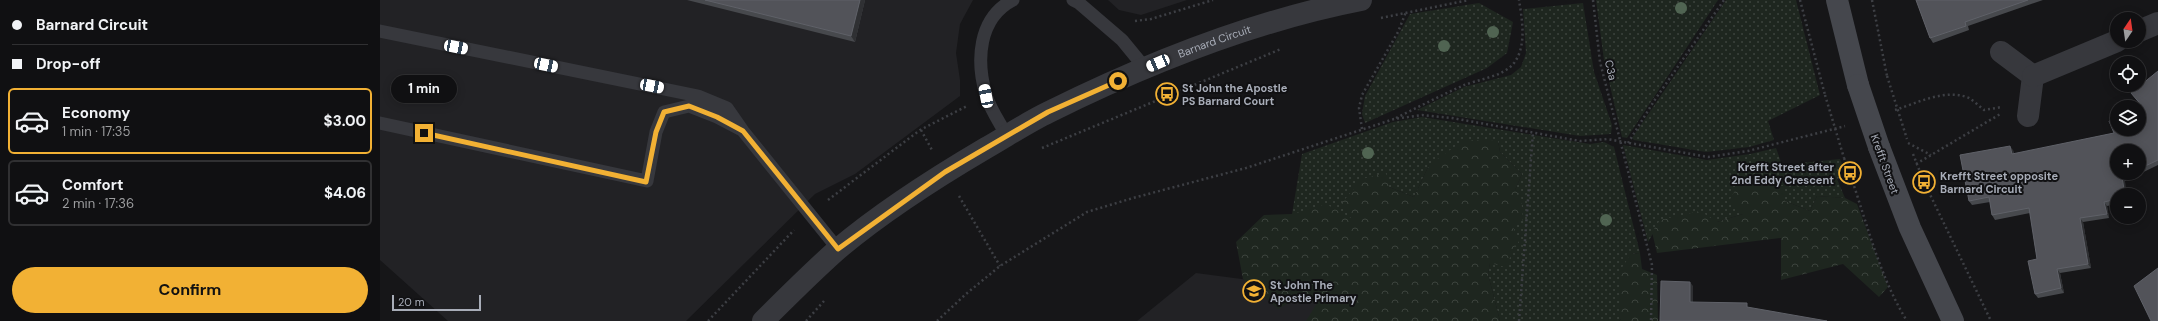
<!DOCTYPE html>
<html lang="en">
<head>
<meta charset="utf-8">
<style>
  :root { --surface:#101012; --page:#1e1e20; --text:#f1f3f6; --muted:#9c9d9f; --line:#303032; --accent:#f2b134 }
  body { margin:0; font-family:"DM Sans",sans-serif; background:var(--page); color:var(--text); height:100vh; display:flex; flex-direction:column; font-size:15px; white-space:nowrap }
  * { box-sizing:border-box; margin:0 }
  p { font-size:13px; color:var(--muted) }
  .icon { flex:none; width:22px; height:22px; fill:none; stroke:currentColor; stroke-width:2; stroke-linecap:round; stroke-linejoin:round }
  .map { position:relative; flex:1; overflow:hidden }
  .sheet { display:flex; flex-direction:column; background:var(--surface); width:380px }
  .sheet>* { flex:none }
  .hud { display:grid; align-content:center; height:88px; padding:0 12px; background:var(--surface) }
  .needle { width:26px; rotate:13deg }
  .tools { position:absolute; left:1730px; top:12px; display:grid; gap:8px }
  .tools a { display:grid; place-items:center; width:36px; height:36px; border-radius:50%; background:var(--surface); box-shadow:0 2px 10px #0003,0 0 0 1px var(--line); font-size:20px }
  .scale { position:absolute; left:12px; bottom:10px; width:89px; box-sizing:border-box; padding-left:4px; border:2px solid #a8adb8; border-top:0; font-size:11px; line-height:14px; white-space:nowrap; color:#a8adb8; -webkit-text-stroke:3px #111113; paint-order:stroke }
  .end { position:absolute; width:18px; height:18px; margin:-9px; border:5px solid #f2b134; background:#111; box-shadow:0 0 0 2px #111 }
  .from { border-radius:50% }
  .bubble { position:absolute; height:28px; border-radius:14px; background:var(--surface); box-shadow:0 2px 10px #0003,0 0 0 1px var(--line); font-size:13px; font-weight:700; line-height:28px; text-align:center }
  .car { position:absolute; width:12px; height:24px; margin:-12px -6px; border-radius:5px; box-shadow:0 0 3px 1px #0007; background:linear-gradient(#fff 24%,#345 0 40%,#fff 0 76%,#345 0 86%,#fff 0) }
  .hud b { display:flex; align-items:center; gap:14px; height:38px; font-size:15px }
  .hud b+b { border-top:1px solid var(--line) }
  .hud i { width:10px; height:10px; background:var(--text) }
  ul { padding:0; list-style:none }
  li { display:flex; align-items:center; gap:12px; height:66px; margin:0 8px 6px; padding:0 4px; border:2px solid var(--line); border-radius:6px }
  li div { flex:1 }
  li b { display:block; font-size:15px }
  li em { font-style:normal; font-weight:700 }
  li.active { border-color:var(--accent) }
  li>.icon { width:36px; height:36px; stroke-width:1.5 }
  .cta { display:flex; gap:8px; margin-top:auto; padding:8px 12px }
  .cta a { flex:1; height:46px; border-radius:24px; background:var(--accent); color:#111; font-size:16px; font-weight:700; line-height:46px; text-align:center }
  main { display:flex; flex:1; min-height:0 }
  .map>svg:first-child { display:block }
  .built { fill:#222225 }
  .grass { fill:url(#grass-dots) }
  .forest { fill:url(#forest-crowns) }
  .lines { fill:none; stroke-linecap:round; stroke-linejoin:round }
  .path { stroke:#3d3f44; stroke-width:2.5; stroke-dasharray:2 3; stroke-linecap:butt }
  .lane { stroke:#37383d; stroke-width:13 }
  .street { stroke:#37383d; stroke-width:22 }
  .secondary { stroke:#45474d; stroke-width:22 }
  .path-bridge { stroke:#3d3f44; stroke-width:2.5; stroke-dasharray:2 3; stroke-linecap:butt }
  .secondary-bridge { stroke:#45474d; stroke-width:22 }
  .tree { fill:#506452 }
  .wall { fill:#47494d; fill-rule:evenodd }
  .shaded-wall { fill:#2f3033 }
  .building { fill:#525359; stroke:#5f6168 }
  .route { stroke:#f2b134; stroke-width:5 }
  .labels { text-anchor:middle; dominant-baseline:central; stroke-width:4; stroke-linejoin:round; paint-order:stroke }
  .street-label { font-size:11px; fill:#a8adb8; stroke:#111113 }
  .poi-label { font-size:11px; font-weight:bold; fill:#a8adb8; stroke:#111113; text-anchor:start }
</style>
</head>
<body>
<main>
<section class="sheet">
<div class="hud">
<b><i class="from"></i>Barnard Circuit</b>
<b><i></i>Drop-off</b>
</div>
<ul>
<li class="active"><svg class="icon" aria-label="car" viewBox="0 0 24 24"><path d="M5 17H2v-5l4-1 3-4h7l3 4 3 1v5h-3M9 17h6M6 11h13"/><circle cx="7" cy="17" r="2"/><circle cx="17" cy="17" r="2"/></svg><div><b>Economy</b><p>1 min · 17:35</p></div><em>$3.00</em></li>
<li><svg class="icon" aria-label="car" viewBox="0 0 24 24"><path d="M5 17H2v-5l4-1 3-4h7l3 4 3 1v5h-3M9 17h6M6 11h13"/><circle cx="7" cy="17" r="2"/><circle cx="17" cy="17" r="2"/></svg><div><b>Comfort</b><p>2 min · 17:36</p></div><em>$4.06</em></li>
</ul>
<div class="cta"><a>Confirm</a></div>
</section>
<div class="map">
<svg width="1778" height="321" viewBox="0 0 1778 321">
  <defs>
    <pattern id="grass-dots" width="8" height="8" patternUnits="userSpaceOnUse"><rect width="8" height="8" fill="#1e261f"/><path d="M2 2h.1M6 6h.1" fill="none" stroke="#3c433d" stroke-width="1.8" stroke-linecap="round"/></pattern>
    <pattern id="forest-crowns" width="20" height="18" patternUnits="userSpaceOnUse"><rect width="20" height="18" fill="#1e261f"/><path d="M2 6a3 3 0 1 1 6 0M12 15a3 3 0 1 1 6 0" fill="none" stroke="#3c433d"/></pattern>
  </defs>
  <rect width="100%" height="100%" fill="#161618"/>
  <!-- built -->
  <path class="built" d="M0 0H593L580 24 576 53 580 80V96L475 174 435 194 306 321H68L0 260Z
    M728 0H807L761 15 739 10Z
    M816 273 1043 303 1041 321H757Z"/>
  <!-- grass -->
  <path class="grass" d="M1216 0H1338L1247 138 1242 137 1224 60Z
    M1346 0H1416L1440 95 1388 121 1394 140 1369 147 1326 152 1254 140 1252 138Z
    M1099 3 1133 22 1127 53 1107 68 985 123 982 114 985 96 1030 14Z
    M1203 3 1214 72 1232 125 1231 134 1200 136 1037 110 1084 87 1131 75 1141 67 1146 53 1143 9Z
    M1042 117 1210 144 1224 142 1234 147 1260 253 1251 254 1241 319 1239 321H1120L1108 274 1110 263 1132 225 1135 190 1142 174 1120 152 1118 141 1049 165 1034 197 1009 187 974 220 912 214 922 154 1013 122Z
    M1243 145 1327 160 1370 154 1396 148 1402 165 1460 159 1466 174 1457 179 1465 198 1437 196 1430 211 1405 201 1337 222 1281 220 1268 242Z"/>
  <!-- forest -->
  <path class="forest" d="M1084 140 1118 141 1120 152 1142 174 1135 190 1141 196 1143 220 1132 225 1139 241 1125 267 1110 263 1108 274 1120 321H926L937 303 918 298 898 309 863 279 856 242 884 215 912 214 946 204 973 219 961 204 982 179 1006 173 1009 187 1034 197 1049 165Z
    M1361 180 1403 186 1405 201 1430 211 1437 196 1465 198 1477 204 1508 287 1499 297 1463 264 1401 280V238L1277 253 1272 232 1280 220 1320 211 1337 222 1363 214 1349 201Z
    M1260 253 1262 269 1277 275 1278 321H1239L1241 319V269L1251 254Z"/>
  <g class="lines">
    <!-- path -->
    <path class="path" d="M1213 0 1220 62 1272 265 1271 321
      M1420 0 1445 95
      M1492 0 1507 76
      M1001 18 1089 0
      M755 21 771 19 833 0
      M1515 110C1537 103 1566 88 1589 98 1594 101 1599 106 1604 110L1622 107
      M1016 118C1038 107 1060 96 1082 86 1098 79 1123 77 1134 63 1147 46 1142 19 1139 0
      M982 129 979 108 982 95 1018 32 1026 12
      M541 130 552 150
      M1248 143 1274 101 1344 0
      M1528 143 1551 155
      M662 148 901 49
      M1533 154 1544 182 1611 321
      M1464 158C1485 212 1496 271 1527 321
      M1536 164 1622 113
      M579 196 620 266
      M448 200 540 130 587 106
      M328 321 414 230
      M426 321 444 301
      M557 321 586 294 620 266 707 212 753 198 866 168 1014 119 1042 115 1072 118 1200 141 1227 139 1328 157 1368 151 1465 126
      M1139 321 1153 132"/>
    <!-- lane -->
    <path class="lane" d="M693 0 699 3 742 40 765 68
      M0 31 318 96 347 108 363 131 458 249
      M0 123 267 181 276 132 284 112 309 106 337 117 360 129
      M627 136C620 123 610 109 606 95 596 61 598 18 633 0"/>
    <!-- street -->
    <g class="street">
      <path d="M1759 31 1778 23"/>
      <path d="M1621 52 1653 76 1648 116"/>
      <path d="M1653 76 1737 41"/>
      <path id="s1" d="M383 321C407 297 432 272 458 249 503 211 555 178 606 148 627 136 648 122 669 112 768 63 873 21 981 0"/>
    </g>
    <!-- secondary -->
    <path class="secondary" d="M1457 0 1478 85
      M1499 147 1530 228 1573 321"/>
    <!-- path-bridge -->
    <path class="path-bridge" d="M1507 76 1527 139
      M1445 95 1464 158"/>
    <!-- secondary-bridge -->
    <path class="secondary-bridge" d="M1478 85 1499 147"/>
  </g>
  <!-- trees -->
  <g class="tree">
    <circle cx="1301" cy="8" r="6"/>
    <circle cx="1113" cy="32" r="6"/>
    <circle cx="1064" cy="46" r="6"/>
    <circle cx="988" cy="153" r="6"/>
    <circle cx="1226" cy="220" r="6"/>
  </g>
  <!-- wall -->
  <path class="wall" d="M307 0H485L475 42Z
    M1536 0H1663L1588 26 1589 30 1553 43 1550 38Z
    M1778 71V165L1745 181 1737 195V204L1727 206 1729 218 1703 222 1711 268 1680 273 1684 293 1658 298 1655 294 1657 259 1650 213 1615 220 1612 215 1610 202 1592 205 1589 201 1633 150 1634 154 1734 133 1762 107 1751 93ZM1759 151V173H1737Z"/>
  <!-- shaded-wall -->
  <path class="shaded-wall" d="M480 0H485L475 42 471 36Z
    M1630 146 1633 150 1634 158 1632 154Z
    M1742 177 1745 181 1747 195H1745Z
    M1724 202 1727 206 1729 218 1727 214Z
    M1700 218 1703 222 1711 268 1708 264Z
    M1677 269 1680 273 1684 293 1681 288Z
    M1310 282 1313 286V306L1310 302Z"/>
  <!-- building -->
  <path class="building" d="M325 0H480L471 36Z
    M1536 0H1648L1585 22 1586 26 1550 38Z
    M1778 71V160L1759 169V151H1737V173H1750L1742 177 1745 195H1737V199L1724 202 1727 214 1700 218 1708 264 1677 269 1681 288 1655 294 1648 261 1657 259 1649 208 1612 215 1609 197 1589 201 1580 155 1630 146 1632 154 1734 133 1729 121 1737 118V129H1759V108L1763 107 1751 93Z
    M1778 268V321H1771L1754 286Z
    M1281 281 1310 282V302L1367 303V307L1447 321H1280Z"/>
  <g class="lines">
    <!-- route -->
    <path class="route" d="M44 133 266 182 276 132 284 112 309 106 337 117 363 131 458 249 565 172 668 112 738 81"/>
  </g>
  <!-- icons -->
  <defs>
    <g id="bus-ring" transform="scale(1.15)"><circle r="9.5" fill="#111113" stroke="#f2b134" stroke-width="1.5"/><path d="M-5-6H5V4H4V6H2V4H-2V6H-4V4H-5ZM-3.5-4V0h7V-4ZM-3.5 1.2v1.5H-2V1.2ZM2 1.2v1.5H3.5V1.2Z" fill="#f2b134"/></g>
    <g id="school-ring" transform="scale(1.15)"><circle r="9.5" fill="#111113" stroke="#f2b134" stroke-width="1.5"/><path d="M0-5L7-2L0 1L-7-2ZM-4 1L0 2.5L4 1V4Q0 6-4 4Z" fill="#f2b134"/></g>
  </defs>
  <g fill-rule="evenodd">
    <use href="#bus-ring" x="787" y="94"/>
    <use href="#bus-ring" x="1470" y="173"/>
    <use href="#bus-ring" x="1544" y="182"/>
    <use href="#school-ring" x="874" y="291"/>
  </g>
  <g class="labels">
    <!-- street labels -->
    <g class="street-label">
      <text stroke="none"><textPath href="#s1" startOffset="536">Barnard Circuit</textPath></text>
      <text transform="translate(1231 70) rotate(77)">C3a</text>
      <text transform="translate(1505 164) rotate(70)">Krefft Street</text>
    </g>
    <!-- poi labels -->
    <g class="poi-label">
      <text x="802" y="88">St John the Apostle<tspan x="802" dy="13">PS Barnard Court</tspan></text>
      <text x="1454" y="167" text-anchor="end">Krefft Street after<tspan x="1454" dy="13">2nd Eddy Crescent</tspan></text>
      <text x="1560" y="176">Krefft Street opposite<tspan x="1560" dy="13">Barnard Circuit</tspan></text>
      <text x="890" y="285">St John The<tspan x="890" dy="13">Apostle Primary</tspan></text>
    </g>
  </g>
</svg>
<div class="tools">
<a><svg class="needle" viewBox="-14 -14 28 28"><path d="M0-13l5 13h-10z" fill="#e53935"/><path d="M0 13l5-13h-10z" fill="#9c9d9f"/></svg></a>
<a><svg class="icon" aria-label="locate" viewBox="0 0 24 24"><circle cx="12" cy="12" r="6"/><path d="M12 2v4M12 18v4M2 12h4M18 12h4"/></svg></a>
<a><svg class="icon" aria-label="layers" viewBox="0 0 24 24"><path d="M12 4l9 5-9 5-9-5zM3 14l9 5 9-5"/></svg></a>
<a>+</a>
<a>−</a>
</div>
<div class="scale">20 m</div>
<i class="end from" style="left:738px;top:81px"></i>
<i class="end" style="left:44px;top:133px"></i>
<div class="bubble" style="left:11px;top:75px;width:66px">1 min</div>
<i class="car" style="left:76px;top:47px;rotate:101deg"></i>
<i class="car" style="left:778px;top:63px;rotate:247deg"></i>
<i class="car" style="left:166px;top:65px;rotate:102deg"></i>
<i class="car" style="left:272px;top:86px;rotate:101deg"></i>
<i class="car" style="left:606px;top:96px;rotate:349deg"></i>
</div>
</main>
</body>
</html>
